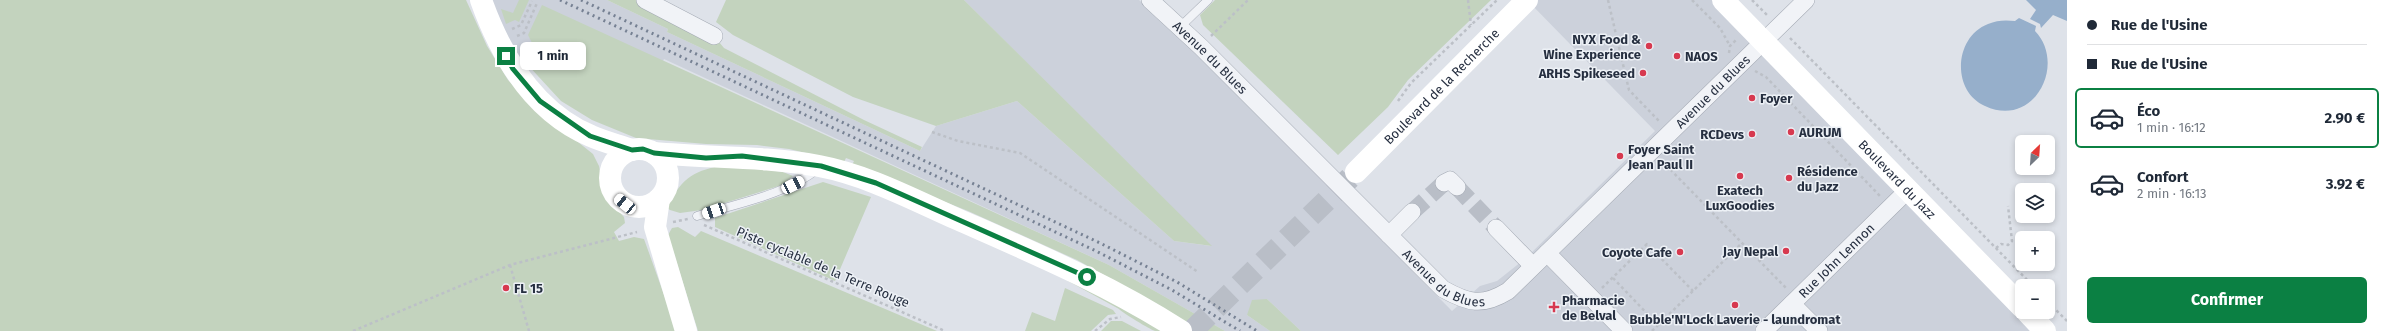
<!DOCTYPE html>
<html lang="fr">
<head>
<meta charset="utf-8">
<style>
  :root { --surface:#fff; --page:#f6f6f7; --text:#1f2937; --muted:#747a83; --line:#e0e1e3; --accent:#0b8043 }
  body { margin:0; font-family:"Fira Sans",sans-serif; background:var(--page); color:var(--text); height:100vh; display:flex; flex-direction:column; font-size:15px; white-space:nowrap }
  * { box-sizing:border-box; margin:0 }
  p { font-size:13px; color:var(--muted) }
  .icon { flex:none; width:22px; height:22px; fill:none; stroke:currentColor; stroke-width:2; stroke-linecap:round; stroke-linejoin:round }
  .map { position:relative; flex:1; overflow:hidden }
  .sheet { display:flex; flex-direction:column; background:var(--surface); width:320px }
  .sheet>* { flex:none }
  .hud { display:grid; align-content:center; height:88px; padding:0 20px; background:var(--surface) }
  .needle { width:26px; rotate:25deg }
  .buttons { position:absolute; left:2015px; top:135px; display:grid; gap:8px }
  .buttons a { display:grid; place-items:center; width:40px; height:40px; border-radius:6px; background:var(--surface); box-shadow:0 2px 6px #0003; font-size:20px }
  .end { position:absolute; width:18px; height:18px; margin:-9px; border:5px solid #0b8043; background:#fff; box-shadow:0 0 0 2px #fff }
  .from { border-radius:50% }
  .bubble { position:absolute; height:28px; border-radius:6px; background:var(--surface); box-shadow:0 2px 6px #0003; font-size:13px; font-weight:700; line-height:28px; text-align:center }
  .car { position:absolute; width:12px; height:24px; margin:-12px -6px; border-radius:5px; box-shadow:0 0 3px 1px #0007; background:linear-gradient(#fff 24%,#345 0 40%,#fff 0 76%,#345 0 86%,#fff 0) }
  .hud b { display:flex; align-items:center; gap:14px; height:38px; font-size:15px }
  .hud b+b { border-top:1px solid var(--line) }
  .hud i { width:10px; height:10px; background:var(--text) }
  ul { padding:0; list-style:none }
  li { display:flex; align-items:center; gap:12px; height:60px; margin:0 8px 6px; padding:0 12px; border:2px solid transparent; border-radius:6px }
  li div { flex:1 }
  li b { display:block; font-size:15px }
  li em { font-style:normal; font-weight:700 }
  li.selected { border-color:var(--accent) }
  li>.icon { width:36px; height:36px; stroke-width:1.5 }
  .cta { display:flex; gap:8px; margin-top:auto; padding:8px 20px }
  .cta a { flex:1; height:46px; border-radius:6px; background:var(--accent); color:#fff; font-size:16px; font-weight:700; line-height:46px; text-align:center }
  main { display:flex; flex:1; min-height:0 }
  .map>svg:first-child { display:block }
  .built { fill:#ccd1db }
  .green { fill:#c3d3be }
  .water { fill:#96afcb }
  .lines { fill:none; stroke-linecap:round; stroke-linejoin:round }
  .street-tunnel { stroke:#b9bec7; stroke-width:17; stroke-dasharray:17 8; stroke-linecap:butt }
  .secondary-tunnel { stroke:#b9bec7; stroke-width:22; stroke-dasharray:22 11; stroke-linecap:butt }
  .lane-casing { stroke:#a3a9b3; stroke-width:9 }
  .street-casing { stroke:#a3a9b3; stroke-width:18 }
  .path { stroke:#bcc0c7; stroke-width:2.5; stroke-dasharray:3 3; stroke-linecap:butt }
  .lane { stroke:#f1f3f7; stroke-width:8 }
  .street { stroke:#f1f3f7; stroke-width:17 }
  .secondary { stroke:#fff; stroke-width:22 }
  .rail { stroke:#768193; stroke-width:3; stroke-dasharray:2 4; stroke-linecap:butt }
  .route { stroke:#0b8043; stroke-width:5 }
  .poi-dot { fill:#d7394f; stroke:#edf1f6; stroke-width:1.5 }
  .labels { text-anchor:middle; dominant-baseline:central; stroke-width:3; stroke-linejoin:round; paint-order:stroke }
  .poi-label { font-size:13px; font-weight:bold; fill:#262f40; stroke:#edf1f6; text-anchor:start }
  .street-label { font-size:13px; fill:#262f40; stroke:#edf1f6 }
</style>
</head>
<body>
<main>
<div class="map">
<svg width="2067" height="331" viewBox="0 0 2067 331">
  <rect width="100%" height="100%" fill="#dee2e9"/>
  <!-- built -->
  <path class="built" d="M481 0H607L668 29 667 32 920 151 936 126 1017 101 1174 241 1211 246 964 0H1139L1196 52 1452 311 1480 286 1497 281 1526 258 1655 131 1527 0H1723L2045 331H1301L1267 299 1247 315 1270 331H1225L1109 265 664 59 663 61 539 57 513 69Z"/>
  <!-- green -->
  <path class="green" d="M0 0H466L487 46 508 80 539 111 593 154 599 166 605 197 624 217 625 223 614 232 619 241 634 237 644 239 677 331H0Z
    M519 0H529L519 22 515 20 506 24 501 9 513 13Z
    M607 0H645L714 36 724 48 864 120 922 147 920 151 667 32 668 29Z
    M726 0H964L1212 246 1174 241 1017 101 936 126 853 97 733 35 716 22Z
    M1215 0H1491L1408 80 1388 107 1338 155 1203 25 1200 15Z
    M542 5 1109 265 1225 331H1198L1160 306 1077 260 968 211 852 165 854 161 846 158 844 162 789 149 757 145 706 144 636 138 592 120 561 101 526 63 539 57 528 35Z
    M728 164 783 172 793 176 782 185 702 210 680 213 670 210 666 207C686 174 692 172 728 164Z
    M823 182 871 197 835 281 715 227V218Z
    M678 227 695 237 701 231 937 331H698L668 235 672 228Z
    M1070 277 1165 331C1162 331 1158 331 1155 331 1151 330 1121 312 1119 309L1068 281Z
    M1065 288 1113 310 1116 314 1108 315 1091 331H1025L1032 312 1055 321Z
    M1267 299 1301 331H1270L1247 315 1252 300Z
    M1111 321H1122L1141 331H1101Z"/>
  <!-- water -->
  <path class="water" d="M2026 0H2067V21L2053 15 2041 28 2040 24 2030 19 2036 10Z
    M2019 18 2036 26 2035 31C2067 64 2034 129 1985 106 1951 91 1954 37 1988 24 1997 20 2006 20 2015 21Z"/>
  <g class="lines">
    <!-- street-tunnel -->
    <path class="street-tunnel" d="M1457 187 1496 228
      M1412 212 1444 183"/>
    <!-- secondary-tunnel -->
    <path class="secondary-tunnel" d="M1192 331 1356 172"/>
    <!-- lane casing -->
    <g class="lane-casing">
      <path id="lane" d="M1179 28 1208 0
        M697 216C738 203 783 196 818 169"/>
    </g>
    <!-- street casing -->
    <g class="street-casing">
      <g id="street">
        <path d="M645 0 714 36"/>
        <path id="s1" d="M1150 0 1201 47 1443 289C1468 303 1482 307 1508 291L1806 0"/>
        <path d="M1444 183 1450 180 1457 187"/>
        <path d="M1496 228 1533 266"/>
        <path d="M1389 235 1412 212"/>
        <path d="M1547 253 1624 331"/>
        <path d="M1792 304 1819 331"/>
        <path id="s2" d="M1764 331 1908 190"/>
      </g>
    </g>
    <!-- path -->
    <path class="path" d="M1468 0 1471 25
      M1608 0 1629 90 1659 121
      M1692 0 1720 28 1730 46
      M1752 0 1768 16
      M512 29 521 25 532 1
      M517 36 524 33 537 3
      M1211 36 1248 0
      M1790 38 2033 286
      M1729 53 1730 46 1737 39
      M1755 71 1766 77 1880 196
      M1398 101 1411 83 1497 0
      M932 132 958 141 1020 153 1198 272
      M1662 161 1786 288
      M673 222 688 219
      M704 225 945 331
      M1996 248 2001 244 2008 245 2012 241 2008 206
      M510 265 529 331
      M1613 278 1658 325
      M1602 288 1647 244 1693 291
      M2048 302 2067 321
      M353 331 510 265 637 232
      M1095 331 1110 319 1121 317
      M1652 331 1742 243"/>
    <!-- lane -->
    <use href="#lane" class="lane"/>
    <!-- street -->
    <use href="#street" class="street"/>
    <!-- secondary -->
    <g class="secondary">
      <path d="M481 0C501 56 534 112 591 136 604 142 618 145 632 150"/>
      <path id="s3" d="M1723 0 2022 307"/>
      <circle cx="639" cy="178" r="29"/>
      <path d="M654 153C709 158 764 156 819 166 867 175 912 199 957 219 1034 253 1110 285 1181 331"/>
      <path id="s4" d="M1356 172 1527 0"/>
      <path d="M659 199 655 227 686 331"/>
      <path d="M2027 312 2045 331"/>
    </g>
    <!-- rail -->
    <path class="rail" d="M560 0 1096 251 1172 290 1240 331
      M581 0 1100 243 1177 282 1257 331"/>
  </g>
  <g class="lines">
    <!-- route -->
    <path class="route" d="M506 56 513 69 540 101 590 136 632 150 643 149 654 153 706 158 742 156 821 166 876 183 1087 277"/>
  </g>
  <!-- markers -->
  <g class="poi-dot">
    <circle cx="1649" cy="46" r="4"/>
    <circle cx="1677" cy="56" r="4"/>
    <circle cx="1643" cy="73" r="4"/>
    <circle cx="1752" cy="98" r="4"/>
    <circle cx="1791" cy="132" r="4"/>
    <circle cx="1752" cy="134" r="4"/>
    <circle cx="1620" cy="156" r="4"/>
    <circle cx="1740" cy="176" r="4"/>
    <circle cx="1789" cy="178" r="4"/>
    <circle cx="1786" cy="251" r="4"/>
    <circle cx="1680" cy="252" r="4"/>
    <circle cx="506" cy="288" r="4"/>
    <circle cx="1735" cy="305" r="4"/>
    <path d="M1552 301h4v4h4v4h-4v4h-4v-4h-4v-4h4z"/>
  </g>
  <g class="labels">
    <!-- poi labels -->
    <g class="poi-label">
      <text x="1641" y="39" text-anchor="end">NYX Food &amp;<tspan x="1641" dy="15">Wine Experience</tspan></text>
      <text x="1685" y="56">NAOS</text>
      <text x="1635" y="73" text-anchor="end">ARHS Spikeseed</text>
      <text x="1760" y="98">Foyer</text>
      <text x="1799" y="132">AURUM</text>
      <text x="1744" y="134" text-anchor="end">RCDevs</text>
      <text x="1628" y="149">Foyer Saint<tspan x="1628" dy="15">Jean Paul II</tspan></text>
      <text x="1797" y="171">Résidence<tspan x="1797" dy="15">du Jazz</tspan></text>
      <text x="1740" y="190" text-anchor="middle">Exatech<tspan x="1740" dy="15">LuxGoodies</tspan></text>
      <text x="1778" y="251" text-anchor="end">Jay Nepal</text>
      <text x="1672" y="252" text-anchor="end">Coyote Cafe</text>
      <text x="514" y="288">FL 15</text>
      <text x="1562" y="300">Pharmacie<tspan x="1562" dy="15">de Belval</tspan></text>
      <text x="1735" y="319" text-anchor="middle">Bubble'N'Lock Laverie - laundromat</text>
    </g>
    <!-- street labels -->
    <g class="street-label">
      <text stroke="none"><textPath href="#s1" startOffset="83">Avenue du Blues</textPath></text>
      <text stroke="none"><textPath href="#s4" startOffset="121">Boulevard de la Recherche</textPath></text>
      <text stroke="none"><textPath href="#s1" startOffset="767">Avenue du Blues</textPath></text>
      <text stroke="none"><textPath href="#s3" startOffset="250">Boulevard du Jazz</textPath></text>
      <text stroke="none"><textPath href="#s2" startOffset="101">Rue John Lennon</textPath></text>
      <text transform="translate(823 267) rotate(23)">Piste cyclable de la Terre Rouge</text>
      <text stroke="none"><textPath href="#s1" startOffset="407">Avenue du Blues</textPath></text>
    </g>
  </g>
</svg>
<div class="buttons">
<a><svg class="needle" viewBox="-14 -14 28 28"><path d="M0-13l5 13h-10z" fill="#e53935"/><path d="M0 13l5-13h-10z" fill="#747a83"/></svg></a>
<a><svg class="icon" aria-label="layers" viewBox="0 0 24 24"><path d="M12 4l9 5-9 5-9-5zM3 14l9 5 9-5"/></svg></a>
<a>+</a>
<a>−</a>
</div>
<i class="end from" style="left:1087px;top:277px"></i>
<i class="end" style="left:506px;top:56px"></i>
<div class="bubble" style="left:520px;top:42px;width:66px">1 min</div>
<i class="car" style="left:793px;top:185px;rotate:63deg"></i>
<i class="car" style="left:625px;top:204px;rotate:309deg"></i>
<i class="car" style="left:714px;top:211px;rotate:251deg"></i>
</div>
<section class="sheet">
<div class="hud">
<b><i class="from"></i>Rue de l'Usine</b>
<b><i></i>Rue de l'Usine</b>
</div>
<ul>
<li class="selected"><svg class="icon" aria-label="car" viewBox="0 0 24 24"><path d="M5 17H2v-5l4-1 3-4h7l3 4 3 1v5h-3M9 17h6M6 11h13"/><circle cx="7" cy="17" r="2"/><circle cx="17" cy="17" r="2"/></svg><div><b>Éco</b><p>1 min · 16:12</p></div><em>2.90 €</em></li>
<li><svg class="icon" aria-label="car" viewBox="0 0 24 24"><path d="M5 17H2v-5l4-1 3-4h7l3 4 3 1v5h-3M9 17h6M6 11h13"/><circle cx="7" cy="17" r="2"/><circle cx="17" cy="17" r="2"/></svg><div><b>Confort</b><p>2 min · 16:13</p></div><em>3.92 €</em></li>
</ul>
<div class="cta"><a>Confirmer</a></div>
</section>
</main>
</body>
</html>
